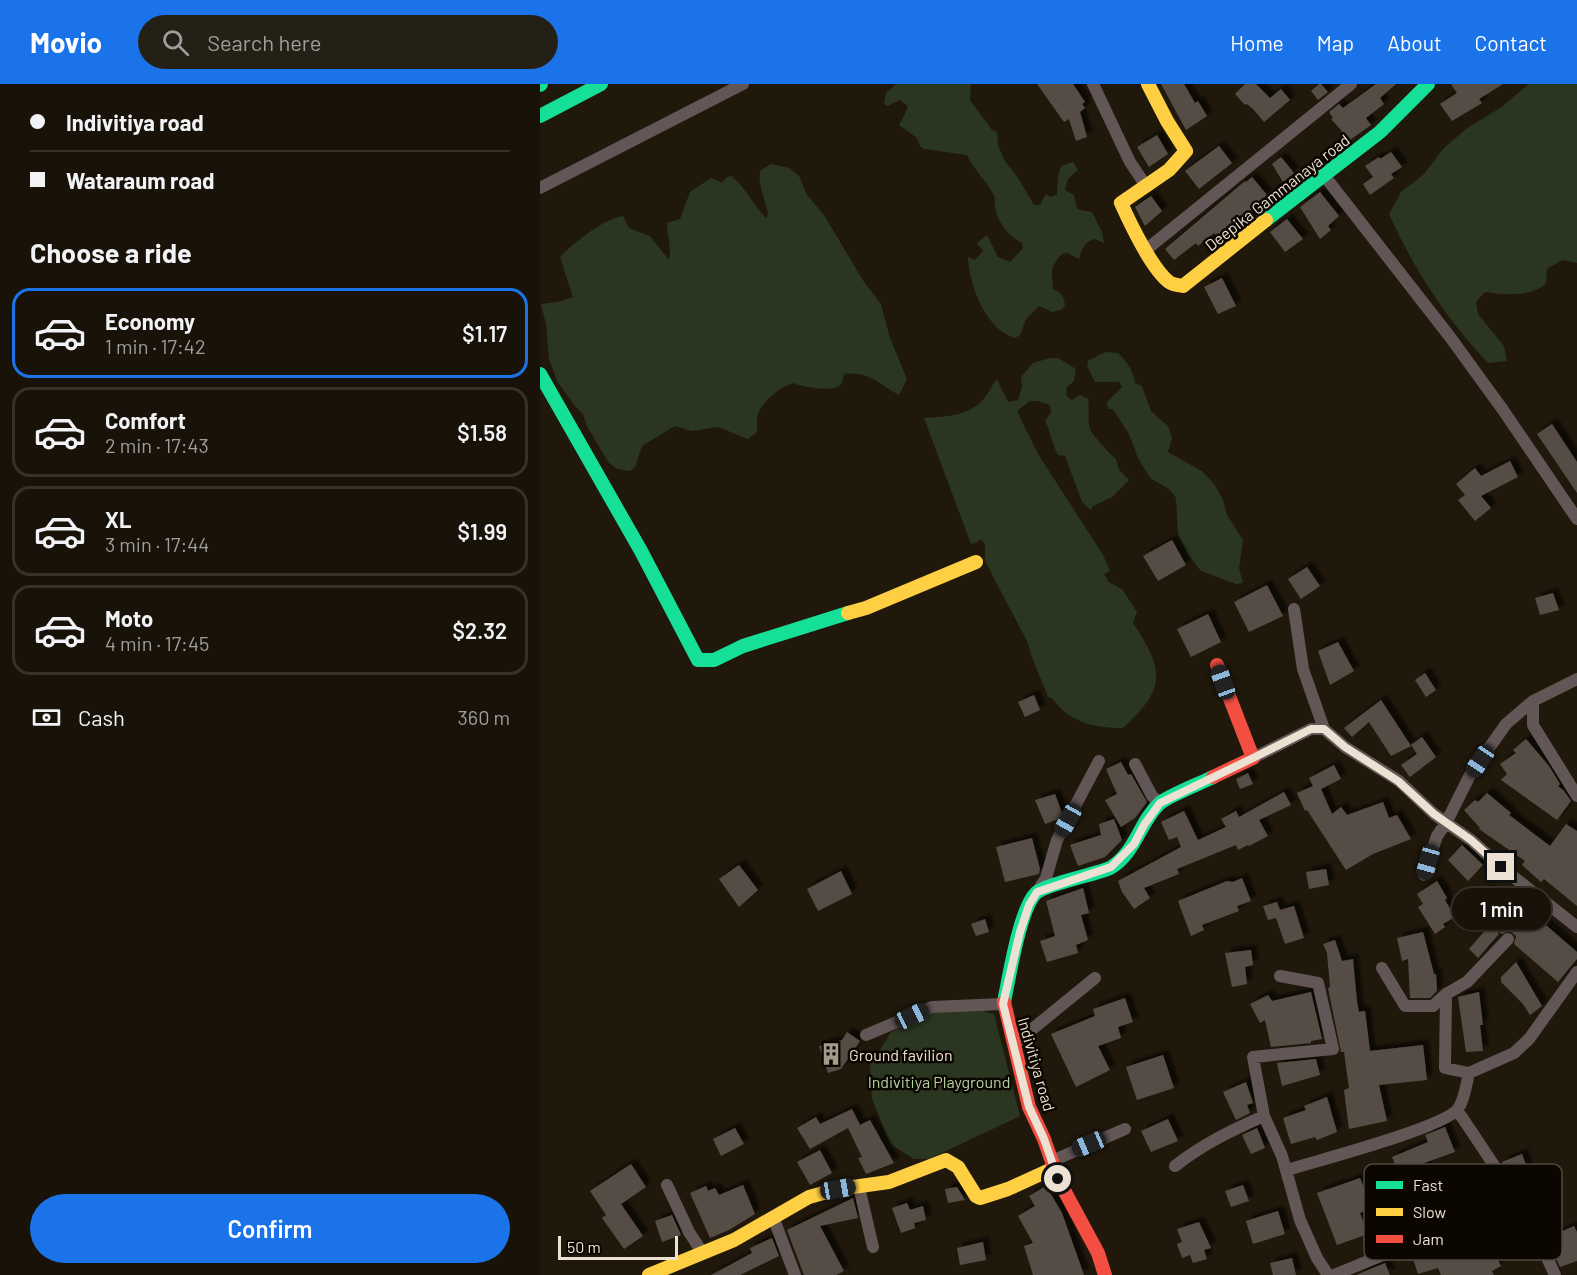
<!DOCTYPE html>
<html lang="en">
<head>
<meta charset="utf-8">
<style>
  :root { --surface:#181208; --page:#252016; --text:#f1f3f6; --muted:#9f9e9c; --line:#363229; --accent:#1a73e8 }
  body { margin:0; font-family:Barlow,sans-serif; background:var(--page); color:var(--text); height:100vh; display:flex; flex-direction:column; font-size:22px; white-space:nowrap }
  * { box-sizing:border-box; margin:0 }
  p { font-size:20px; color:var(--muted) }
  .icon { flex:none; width:33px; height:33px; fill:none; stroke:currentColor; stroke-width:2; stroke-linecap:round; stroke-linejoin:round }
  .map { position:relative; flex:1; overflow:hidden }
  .details { display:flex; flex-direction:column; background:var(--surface); width:540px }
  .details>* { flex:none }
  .hud { display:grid; align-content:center; height:132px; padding:0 30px; background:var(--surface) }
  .scale { position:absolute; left:18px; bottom:15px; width:120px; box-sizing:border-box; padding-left:6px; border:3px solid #ece1d3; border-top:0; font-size:16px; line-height:21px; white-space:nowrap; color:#ece1d3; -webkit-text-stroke:4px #0c0601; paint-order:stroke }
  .end { position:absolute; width:27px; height:27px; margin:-14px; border:8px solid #ece1d3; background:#111; box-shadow:0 0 0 3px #111 }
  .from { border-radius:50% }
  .bubble { position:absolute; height:42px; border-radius:21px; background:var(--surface); box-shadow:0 2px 4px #0004,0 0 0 2px var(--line); font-size:20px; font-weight:600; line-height:42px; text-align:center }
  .car { position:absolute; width:18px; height:36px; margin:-18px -9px; border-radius:8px; box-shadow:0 0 4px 2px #0007; background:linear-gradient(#222 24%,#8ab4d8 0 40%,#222 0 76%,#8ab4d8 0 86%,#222 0) }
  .hud b { display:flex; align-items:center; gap:21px; height:57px; font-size:22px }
  .hud b+b { border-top:2px solid var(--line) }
  .hud i { width:15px; height:15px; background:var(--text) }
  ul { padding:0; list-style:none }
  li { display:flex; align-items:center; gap:18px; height:90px; margin:0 12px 9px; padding:0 18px; border:3px solid var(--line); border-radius:18px }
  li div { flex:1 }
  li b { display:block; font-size:22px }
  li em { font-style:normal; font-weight:600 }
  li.current { border-color:var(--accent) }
  li>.icon { width:54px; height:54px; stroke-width:1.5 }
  h2 { padding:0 30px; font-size:27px; line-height:72px }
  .pay { display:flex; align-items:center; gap:15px; height:66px; padding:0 30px; font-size:22px }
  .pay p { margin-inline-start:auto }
  .action { display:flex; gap:12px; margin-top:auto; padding:12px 30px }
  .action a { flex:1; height:69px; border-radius:36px; background:var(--accent); color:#fff; font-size:24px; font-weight:600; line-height:69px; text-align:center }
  header { display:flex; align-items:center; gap:36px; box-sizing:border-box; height:84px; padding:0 30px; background:var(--accent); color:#fff }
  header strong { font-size:28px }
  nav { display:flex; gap:33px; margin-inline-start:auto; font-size:21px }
  .search { width:420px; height:54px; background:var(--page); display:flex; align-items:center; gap:15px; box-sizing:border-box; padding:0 21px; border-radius:33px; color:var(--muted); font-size:22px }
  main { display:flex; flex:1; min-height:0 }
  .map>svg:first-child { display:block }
  .green { fill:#2b3621 }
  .building { fill:#554e44; filter:url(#shadow) }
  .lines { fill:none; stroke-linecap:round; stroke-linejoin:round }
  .street { stroke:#625756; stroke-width:12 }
  .fast { stroke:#16e098; stroke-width:14 }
  .slow { stroke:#ffcf43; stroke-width:14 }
  .jam { stroke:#f24e42; stroke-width:14 }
  .route { stroke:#ece1d3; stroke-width:8 }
  .labels { text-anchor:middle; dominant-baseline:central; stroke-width:5; stroke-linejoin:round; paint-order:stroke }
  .street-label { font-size:16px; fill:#ece1d3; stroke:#0c0601 }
  .poi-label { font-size:16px; fill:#ece1d3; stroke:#0c0601; text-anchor:start }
  .park-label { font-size:16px; fill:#b2d1a1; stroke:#0c0601 }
  .key { fill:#0c0601; stroke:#4f4840; stroke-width:1.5 }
  .key-label { font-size:16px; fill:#ece1d3 }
</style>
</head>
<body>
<header>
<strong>Movio</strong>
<div class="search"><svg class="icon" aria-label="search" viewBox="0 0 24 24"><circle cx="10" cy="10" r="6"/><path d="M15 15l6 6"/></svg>Search here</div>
<nav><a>Home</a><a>Map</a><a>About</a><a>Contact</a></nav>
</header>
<main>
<section class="details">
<div class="hud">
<b><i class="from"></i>Indivitiya road</b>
<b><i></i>Wataraum road</b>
</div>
<h2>Choose a ride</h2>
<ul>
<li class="current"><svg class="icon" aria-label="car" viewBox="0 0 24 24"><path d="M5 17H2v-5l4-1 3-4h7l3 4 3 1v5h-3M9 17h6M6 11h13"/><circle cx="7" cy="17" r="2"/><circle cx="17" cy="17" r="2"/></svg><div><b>Economy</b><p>1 min · 17:42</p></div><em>$1.17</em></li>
<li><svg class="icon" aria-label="car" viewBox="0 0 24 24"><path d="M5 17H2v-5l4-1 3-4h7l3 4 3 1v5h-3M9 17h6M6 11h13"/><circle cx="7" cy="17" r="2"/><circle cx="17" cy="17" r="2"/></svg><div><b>Comfort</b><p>2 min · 17:43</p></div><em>$1.58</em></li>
<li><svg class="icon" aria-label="car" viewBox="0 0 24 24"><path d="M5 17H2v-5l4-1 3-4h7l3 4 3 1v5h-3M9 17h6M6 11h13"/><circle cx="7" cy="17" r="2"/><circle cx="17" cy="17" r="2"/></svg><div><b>XL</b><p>3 min · 17:44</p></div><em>$1.99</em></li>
<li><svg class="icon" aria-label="car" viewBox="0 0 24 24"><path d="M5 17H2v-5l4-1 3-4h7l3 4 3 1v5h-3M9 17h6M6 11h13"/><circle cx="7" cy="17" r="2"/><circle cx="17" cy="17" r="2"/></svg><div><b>Moto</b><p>4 min · 17:45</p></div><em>$2.32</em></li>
</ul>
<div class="pay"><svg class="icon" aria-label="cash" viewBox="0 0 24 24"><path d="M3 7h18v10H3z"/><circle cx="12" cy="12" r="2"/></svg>Cash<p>360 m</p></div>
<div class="action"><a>Confirm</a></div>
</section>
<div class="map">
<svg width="1037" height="1191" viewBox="0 0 1037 1191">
  <defs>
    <filter id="shadow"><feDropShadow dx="5.5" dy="-5.5" stdDeviation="1.5" flood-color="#0009"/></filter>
  </defs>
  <rect width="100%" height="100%" fill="#20180b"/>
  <!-- green -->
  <path class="green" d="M356 0H431L430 16 452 46 457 48 458 61 464 76 477 92 494 121H500L506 110 510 113 517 111 518 92 521 82 533 78 538 86 528 95 525 106 534 111 537 125 552 128 562 148 564 159 555 155C544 158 542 165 539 175L528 169 522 170C509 184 512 187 513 205 522 209 524 212 525 222L521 226 512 228 499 222 486 235 480 251 475 254C446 246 429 201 428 173L435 176 443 167 437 159 447 151 458 173 470 178 483 164 482 159C469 153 457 138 455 123 454 118 456 114 453 110 446 96 434 86 427 71L384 65 380 62 377 54 359 41 365 30 368 22 360 16 347 22 344 20 346 9Z
    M989 0H1037V179L1022 176 1007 185 1006 200C990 213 965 211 945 208L936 218 938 230 964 262 967 277 948 279C906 235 874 185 849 130L861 108 883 91 904 64 926 45 960 24Z
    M231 80 249 84 259 92 267 111 284 131 324 198 341 220 350 254 367 295 359 311C338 300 330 287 304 290 304 291 302 299 301 300 295 309 262 303 254 299 241 302 218 320 217 334 216 339 218 343 217 348L208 355 178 343 151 347 135 342 102 362 95 383 90 387 77 385 68 378 47 342 43 330 34 321 17 297 9 275 6 240 1 220 17 218 33 213 20 173C35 158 63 135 83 132L89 144 110 152 129 176C132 164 127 152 127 139L140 135 150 108 171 94 182 99 187 93 191 92C206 103 213 121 226 134L228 130C226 116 216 99 221 86Z
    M565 268 578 269C587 278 593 286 595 299L602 302 611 327 628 342 632 354 628 368 662 387 675 401 683 416 687 431 703 456 699 484 703 499 696 500 661 487 649 472 638 451 636 414 629 405 610 394 598 374 589 350 573 325H568L567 318 582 303 579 298H555L547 282 548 277Z
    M510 274H518L536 285 534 297 527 303 526 311 531 316 540 311 548 315C550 325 547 336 550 345 552 351 571 371 576 375L579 386 589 396 572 413 553 422 551 426 542 418 525 372 518 371C512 360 511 348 505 337L511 329 510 321 497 317H490L477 327 498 370 563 471 570 487 564 490 569 498 582 505 597 528 593 539C625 587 626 605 583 644 554 644 530 639 512 614L508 613C502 595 492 578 488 559L445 477V460L441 455 436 459 431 460 384 334C403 333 425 332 440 319 447 313 451 302 457 295L468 318 478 316 482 303 481 293 493 279Z
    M440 926 454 930 480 1032 389 1075H374L350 1060 332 1015 330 982 351 948 390 929Z"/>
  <!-- building -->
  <path class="building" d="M497 0H533L545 18 542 20 545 24 540 28 547 53 536 57 529 35 524 38Z
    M621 0H644L655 19 658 17 667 32 646 46Z
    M705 0H716L730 14 741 5 750 16 724 38 713 25 707 20 705 21 695 10Z
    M779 0H781L788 8 778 16 771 7Z
    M836 0H856L840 14 844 20 826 34 831 41 810 56 791 35 793 34 789 28 799 20 803 24Z
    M911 0H963L939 15 942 19 912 37 900 20 917 9Z
    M617 51 628 70 609 83 597 63Z
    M679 62 692 79 659 105 645 87Z
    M851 68 862 83 851 90 854 94 830 111 823 100 833 93 825 82 839 73 840 75Z
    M741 73 754 89 743 98 732 80Z
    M712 93 727 111 679 155 674 149 658 162 656 159 634 176 625 165 705 97 706 98Z
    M780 108 799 132 788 142 791 146 780 155 760 123Z
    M611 112 622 127 605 142 595 123Z
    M747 135 763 155 745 168 730 148Z
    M682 194 696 222 678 230 664 203Z
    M1012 340 1037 378V409L997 350Z
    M970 377 978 393 941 412 951 424 935 437 918 416 925 411 916 400 935 384 941 392Z
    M632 456 646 481 618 497 603 472Z
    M767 483 780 502 761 515 748 495Z
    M727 501 743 532 709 548 694 518Z
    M1013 509 1019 526 1000 531 995 514Z
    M668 530 681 558 651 573 637 545Z
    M798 558 814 587 790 601 778 567Z
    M885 589 896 606 886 613 875 596Z
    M494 611 500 626 485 633 478 618Z
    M841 616 871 662 851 672 829 638 812 653 804 644Z
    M882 653 896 673 870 693 861 681 877 670 871 661Z
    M986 655 1009 682 1020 700 1018 702 1024 707 1031 717 1017 736 961 696 967 690 960 680 976 669 973 666Z
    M581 678 588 691 591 690 607 718 595 734 581 743 565 716 577 710 566 685Z
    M794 681 801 695 781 705 792 730 801 723 807 731 843 718 849 734 857 731 871 755 833 770 806 786 767 726 765 727 757 709 773 702 769 694Z
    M708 689 713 700 700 705 696 695Z
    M744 708 751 721 719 736 728 752 709 762 708 761 698 766 696 761 637 785 639 790 604 804 610 814 594 825 582 808 578 797 641 763 637 753 629 756 621 738 644 727 658 756 686 743 681 735 696 727 699 733Z
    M947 709 971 729 969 731 1010 762 1026 740 1037 747V822L1004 795 1001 798 982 781 985 777 939 745 940 744 924 726 935 716 938 718Z
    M515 710 522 729 519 735 505 740 495 716Z
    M574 735 582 756 565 773 538 782 530 761 561 751 559 740Z
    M492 754 500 785 499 790 465 798 456 763Z
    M922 761 943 781 928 797 908 776Z
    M199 781 218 806 199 823 179 795Z
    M786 785 789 801 769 805 766 788Z
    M301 787 312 810 278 827 267 805Z
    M702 794 711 817 697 822 699 827 662 841 664 846 651 852 638 817 687 797 693 798Z
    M897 797 907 814 905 816 915 833 903 840 905 843 895 850 878 823 883 820 877 810Z
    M543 804 549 829 541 831 548 856 536 861 538 869 507 878 500 857 515 852 506 817Z
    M946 806 968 817 986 837 992 829 1037 868V875L1018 898 974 860 976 852 970 847 962 850 957 847 959 850 938 874 929 865 950 841 945 837 958 826 940 816Z
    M737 818 740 826 754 822 764 854 745 860 736 834 728 836 723 822Z
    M445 835 449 848 436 852 431 840Z
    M883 848 894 890H896L897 907 890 914H870L868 875 862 877 857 854Z
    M795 856 802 877 813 875 817 918 819 928 825 927 830 967 883 961 887 996 839 1001 847 1037 809 1045 804 1006 809 1004 804 968H801L788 904 790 903 787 869 783 860Z
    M711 866 713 881 705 883 707 900 692 903 685 869Z
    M976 878 1002 922 990 931 983 920 961 898V893Z
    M771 908 782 955 771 957V959L731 963 725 936 720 939 710 920 728 911 732 917Z
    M939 908 943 941H940L943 967 926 968 918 913Z
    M585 914 593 938 578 943 581 954 558 962 570 986 536 1003 511 950 555 932 553 925Z
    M307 948 320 957 301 985 288 989 279 962 302 956Z
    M623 971 634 1004 597 1016 586 983Z
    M776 975 780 991 742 1002 737 979Z
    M706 998 713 1019 707 1021 710 1029 696 1036 683 1008Z
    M787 1013 797 1048 777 1056 775 1053 751 1060 743 1034 766 1026 764 1022Z
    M312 1025 320 1041 330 1036 354 1079 326 1090 318 1074 322 1073 308 1044 270 1065 257 1044 276 1033 280 1040Z
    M628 1035 638 1057 611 1068 601 1047Z
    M905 1043 915 1068 884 1079 890 1092 864 1103 852 1073 888 1058 885 1051Z
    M195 1044 204 1060 181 1072 173 1055Z
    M717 1044 725 1064 711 1070 702 1051Z
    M280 1066 292 1089 270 1101 257 1078Z
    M982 1070 994 1102 980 1107 962 1078Z
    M91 1080 106 1103 81 1120 103 1152 84 1165 62 1134 66 1131 50 1107Z
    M820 1094 832 1124 820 1129 828 1150 797 1161 777 1109Z
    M203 1101 215 1130 189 1146 170 1154 150 1109 166 1102 168 1107 175 1104 179 1111Z
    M703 1101 709 1117 691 1123 685 1107Z
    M506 1102 522 1129 544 1191H493L484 1162 493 1159 478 1132 495 1122 489 1112Z
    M417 1103 425 1116 408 1119 405 1105Z
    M313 1114 318 1134 280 1142 304 1187 296 1191H264L247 1146Z
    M367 1119 370 1126 383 1122 386 1136 374 1139 375 1144 361 1149 352 1124Z
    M738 1127 745 1150 713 1160 706 1137Z
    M132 1131 141 1151 122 1158 115 1137Z
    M659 1138 671 1164 664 1166 667 1175 653 1179 650 1171 642 1174 637 1160 642 1158 637 1145Z
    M1034 1142 1037 1148V1177L1020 1183 1007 1154Z
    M943 1145 961 1182 952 1187 954 1191H901L898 1184 878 1190 872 1171 917 1157 915 1153 930 1146 933 1151Z
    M232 1154 239 1172 200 1191H171L212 1169 210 1164Z
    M443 1158 446 1176 420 1181 417 1164Z
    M752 1174 756 1191H733L730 1179Z
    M845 1179 850 1191H816Z"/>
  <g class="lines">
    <!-- street -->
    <path class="street" d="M553 0 590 78 606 102
      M783 90 910 253 963 326 1037 435
      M0 104 203 0
      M607 165 811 0
      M754 525 763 585 784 645
      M1037 595 993 617V641L1037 712
      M713 674 771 645H784L805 663 859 697 894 730 931 756 961 783 1037 843
      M595 680 612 712 620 719
      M884 791 897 752 906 739 930 691 966 640 993 617
      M497 808 506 794 517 756 559 677
      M842 884 865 922H893L906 910 905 984 929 989
      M740 892 778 899 793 965 713 973 724 1032 742 1072 760 1136 777 1174 788 1191
      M906 910 927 898 968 855
      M326 951 392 923 463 920
      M474 960 555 894
      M917 1026C953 1079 989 1132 1015 1191
      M512 1077 585 1045
      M635 1082C663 1060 692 1046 724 1032
      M747 1086C776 1077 903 1044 918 1025 925 1015 926 1001 929 989L974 969 989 955 1037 888
      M127 1101 149 1148 162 1168
      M319 1103 333 1163
      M233 1133 255 1191
      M794 1191 843 1171 865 1167"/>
    <!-- fast -->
    <path class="fast" d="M0 1 1 0
      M0 32 61 0
      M726 136 840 48 888 0
      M0 290 101 467 158 576H174L203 562 308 529
      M464 918C469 894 480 824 496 809 506 800 554 791 570 784 595 770 600 737 620 719 628 712 661 699 673 693"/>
    <!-- slow -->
    <path class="slow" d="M608 0 627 37 646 67 629 86 581 119C590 139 612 185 629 198 633 201 638 201 643 202L726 136
      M308 529 326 524 436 478
      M109 1191 194 1156 269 1113 298 1105 349 1098 406 1076 418 1083 436 1112 440 1114 468 1105 514 1084"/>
    <!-- jam -->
    <path class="jam" d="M673 693 713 674 677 581
      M464 918 489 1023 504 1055 518 1095 558 1169 565 1191"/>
  </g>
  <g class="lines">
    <!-- route -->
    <path class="route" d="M518 1095 504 1055 489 1023 463 920 480 848 489 821 497 808 571 783 594 760 604 741 620 719 713 674 771 645H784L805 663 858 697 894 730 931 756 961 783"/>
  </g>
  <!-- icons -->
  <defs>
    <g id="building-bare" transform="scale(1.8)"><path d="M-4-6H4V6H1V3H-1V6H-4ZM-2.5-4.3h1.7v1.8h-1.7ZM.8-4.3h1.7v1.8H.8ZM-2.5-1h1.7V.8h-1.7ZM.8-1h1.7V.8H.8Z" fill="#a59b8d" stroke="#0c0601" stroke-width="2.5" paint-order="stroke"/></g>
  </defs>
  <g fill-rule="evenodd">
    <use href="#building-bare" x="291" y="970"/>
  </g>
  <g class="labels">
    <!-- street labels -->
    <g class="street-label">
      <text transform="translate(737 108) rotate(-38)">Deepika Gammanaya road</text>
      <text transform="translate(497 980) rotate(74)">Indivitiya road</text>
    </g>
    <!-- poi labels -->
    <g class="poi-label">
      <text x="309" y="970">Ground favilion</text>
    </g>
    <!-- park labels -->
    <g class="park-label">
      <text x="399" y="997">Indivitiya Playground</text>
    </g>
  </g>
  <!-- legend -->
  <rect x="824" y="1080" width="198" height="96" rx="9" class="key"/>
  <rect x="836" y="1097" width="27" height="8" fill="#16e098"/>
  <rect x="836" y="1124" width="27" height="8" fill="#ffcf43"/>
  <rect x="836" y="1151" width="27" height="8" fill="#f24e42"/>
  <g class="key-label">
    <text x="873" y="1107">Fast</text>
    <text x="873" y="1134">Slow</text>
    <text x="873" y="1161">Jam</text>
  </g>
</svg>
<div class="scale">50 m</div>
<i class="end from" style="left:518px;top:1095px"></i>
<i class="end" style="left:961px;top:783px"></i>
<div class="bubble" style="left:912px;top:804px;width:99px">1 min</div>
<i class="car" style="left:683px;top:598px;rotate:340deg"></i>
<i class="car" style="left:940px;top:677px;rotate:214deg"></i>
<i class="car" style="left:528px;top:736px;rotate:209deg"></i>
<i class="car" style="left:888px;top:778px;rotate:196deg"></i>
<i class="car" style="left:372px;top:932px;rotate:65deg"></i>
<i class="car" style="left:549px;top:1060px;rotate:247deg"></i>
<i class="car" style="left:298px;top:1105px;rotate:80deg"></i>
</div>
</main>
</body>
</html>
